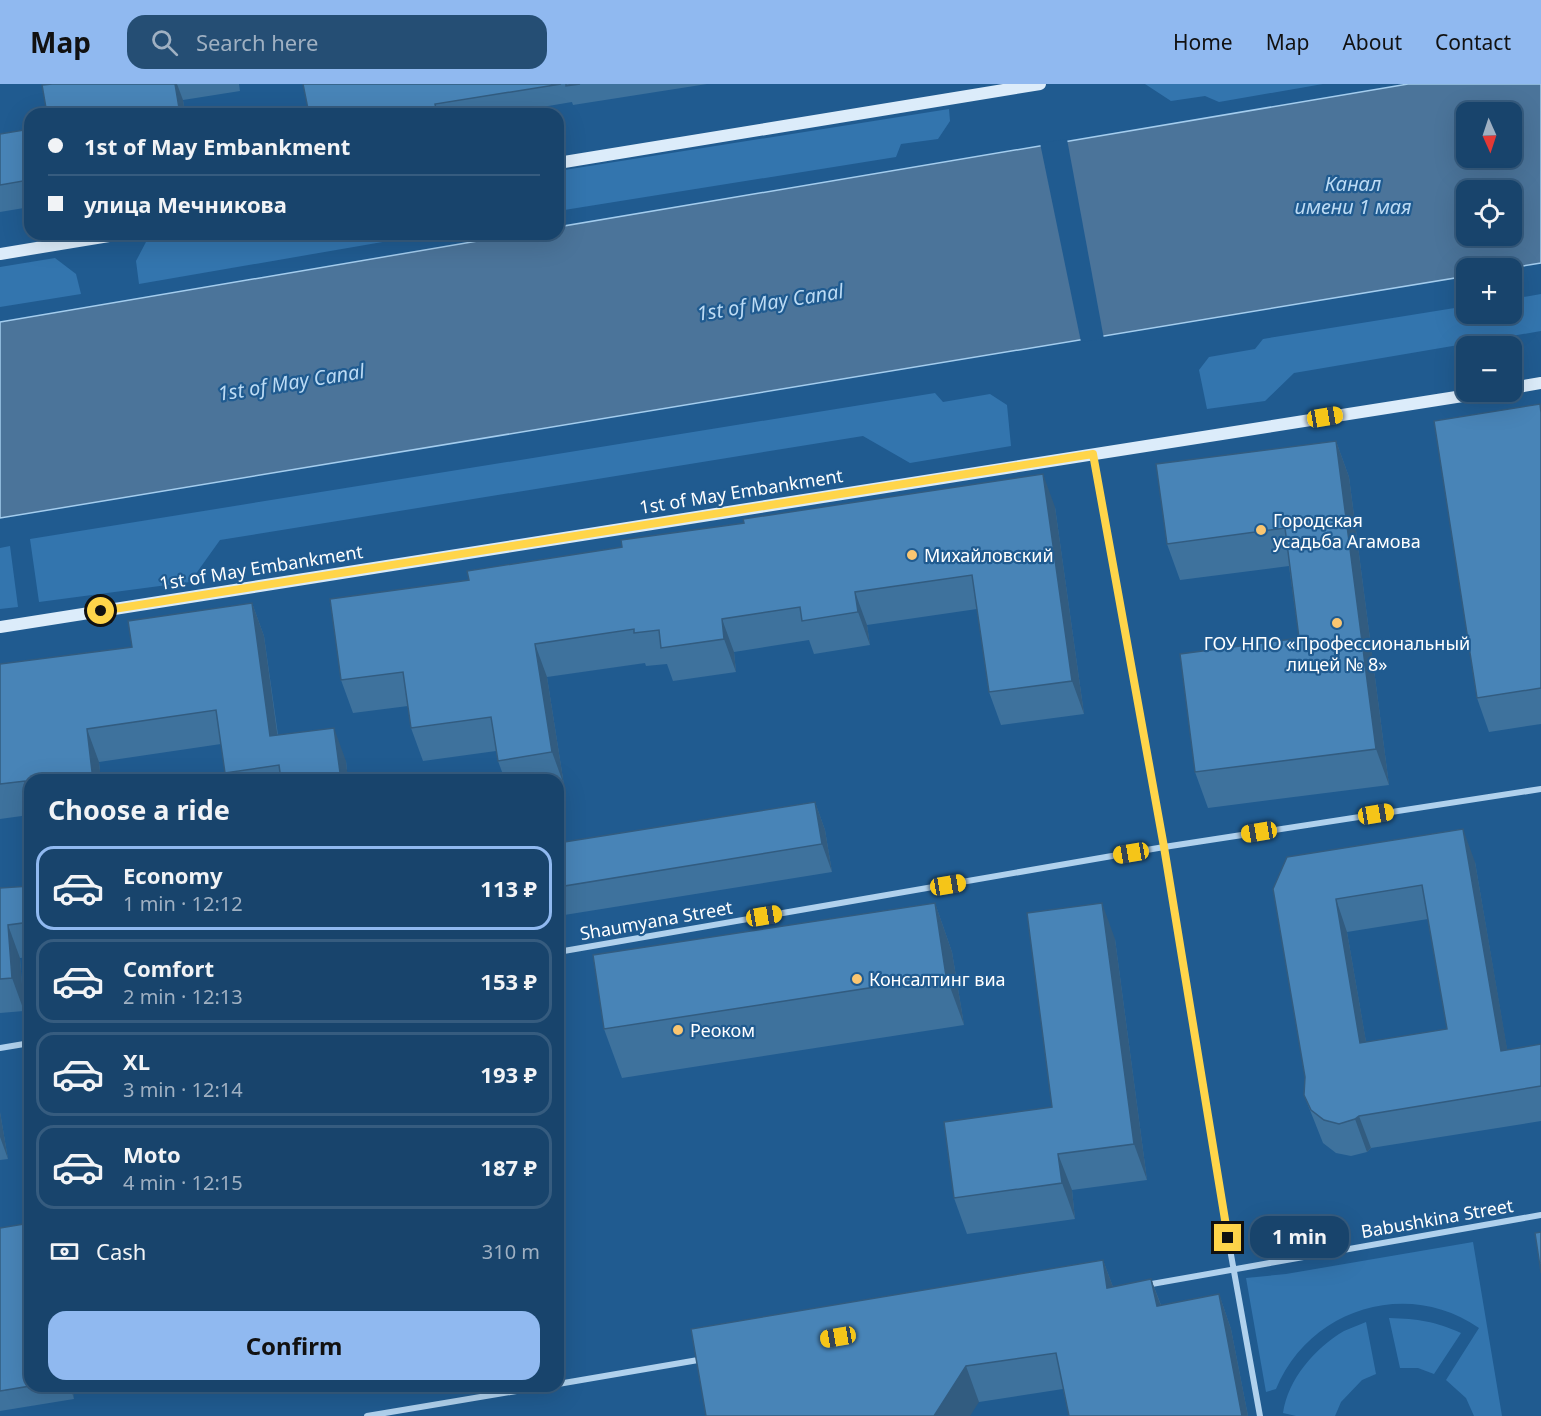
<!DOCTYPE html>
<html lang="en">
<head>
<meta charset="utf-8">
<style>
  :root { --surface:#18446c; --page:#254e74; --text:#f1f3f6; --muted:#9fb0c2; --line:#365c7f; --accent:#90b9f0 }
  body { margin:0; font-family:"Noto Sans",sans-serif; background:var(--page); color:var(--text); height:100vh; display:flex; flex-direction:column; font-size:22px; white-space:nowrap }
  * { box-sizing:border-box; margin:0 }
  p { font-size:20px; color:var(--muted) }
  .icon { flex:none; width:33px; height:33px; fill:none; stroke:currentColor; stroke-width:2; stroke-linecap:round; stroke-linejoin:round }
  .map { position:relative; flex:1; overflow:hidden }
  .side { position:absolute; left:24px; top:690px; width:540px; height:618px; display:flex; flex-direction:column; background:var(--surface); border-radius:18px; box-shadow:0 6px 24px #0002,0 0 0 2px var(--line) }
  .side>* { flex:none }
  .hud { position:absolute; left:24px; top:24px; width:540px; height:132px; border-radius:18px; box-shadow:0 6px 24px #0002,0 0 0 2px var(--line); display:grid; align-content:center; height:132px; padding:0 24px; background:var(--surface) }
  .needle { width:39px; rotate:177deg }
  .fabs { position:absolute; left:1456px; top:18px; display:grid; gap:12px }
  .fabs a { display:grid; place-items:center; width:66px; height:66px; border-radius:12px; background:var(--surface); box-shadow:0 6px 24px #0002,0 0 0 2px var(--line); font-size:30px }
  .end { position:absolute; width:27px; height:27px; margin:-14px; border:8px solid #ffd54a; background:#111; box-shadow:0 0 0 3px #111 }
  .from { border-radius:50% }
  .bubble { position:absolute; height:42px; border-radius:18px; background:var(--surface); box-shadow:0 6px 24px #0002,0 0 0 2px var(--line); font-size:20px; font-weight:700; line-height:42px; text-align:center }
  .car { position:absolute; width:18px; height:36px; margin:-18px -9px; border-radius:8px; box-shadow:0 0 4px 2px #0007; background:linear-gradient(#f5c518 24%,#345 0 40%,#f5c518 0 76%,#345 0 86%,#f5c518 0) }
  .hud b { display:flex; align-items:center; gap:21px; height:57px; font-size:22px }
  .hud b+b { border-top:2px solid var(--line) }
  .hud i { width:15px; height:15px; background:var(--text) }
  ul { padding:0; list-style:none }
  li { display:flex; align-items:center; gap:18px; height:84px; margin:0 12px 9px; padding:0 12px; border:3px solid var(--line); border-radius:18px }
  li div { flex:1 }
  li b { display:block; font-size:22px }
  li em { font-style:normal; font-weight:700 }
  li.active { border-color:var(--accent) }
  li>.icon { width:54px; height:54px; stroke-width:1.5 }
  h2 { padding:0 24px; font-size:27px; line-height:72px }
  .pay { display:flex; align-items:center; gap:15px; height:66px; padding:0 24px; font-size:22px }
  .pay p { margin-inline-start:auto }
  .button { display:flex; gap:12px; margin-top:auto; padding:12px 24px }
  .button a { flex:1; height:69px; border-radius:18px; background:var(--accent); color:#111; font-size:24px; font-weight:700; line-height:69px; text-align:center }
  header { display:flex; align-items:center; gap:36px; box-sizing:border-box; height:84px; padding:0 30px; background:var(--accent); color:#111 }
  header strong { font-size:28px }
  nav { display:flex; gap:33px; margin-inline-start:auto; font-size:21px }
  .search { width:420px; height:54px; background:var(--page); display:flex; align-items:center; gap:15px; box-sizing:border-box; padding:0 21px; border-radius:18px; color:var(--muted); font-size:22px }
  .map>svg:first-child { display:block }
  .green { fill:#3375ae }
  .water { fill:#4b749a; stroke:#a4cdee; stroke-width:1.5; fill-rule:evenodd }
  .pier { fill:#205b90 }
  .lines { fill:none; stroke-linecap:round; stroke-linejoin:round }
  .street { stroke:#b0d1ed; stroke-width:6 }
  .secondary { stroke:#dcecfa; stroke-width:12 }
  .wall { fill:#3e729d; fill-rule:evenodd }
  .shaded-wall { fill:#325c80 }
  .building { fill:#4884b7; stroke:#325c80; stroke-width:1.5; fill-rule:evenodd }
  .route { stroke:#ffd54a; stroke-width:8 }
  .poi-dot { fill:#fac671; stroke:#205b90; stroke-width:2 }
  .labels { text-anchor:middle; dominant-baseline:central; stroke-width:4.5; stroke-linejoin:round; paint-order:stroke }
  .street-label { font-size:18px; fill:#fff; stroke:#205b90 }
  .poi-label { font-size:18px; fill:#fff; stroke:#205b90; text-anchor:start }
  .water-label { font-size:20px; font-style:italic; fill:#bcdbf4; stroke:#205b90 }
</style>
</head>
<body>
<header>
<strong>Map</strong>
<div class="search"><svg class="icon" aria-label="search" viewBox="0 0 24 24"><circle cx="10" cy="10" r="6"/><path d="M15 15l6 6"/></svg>Search here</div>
<nav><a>Home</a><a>Map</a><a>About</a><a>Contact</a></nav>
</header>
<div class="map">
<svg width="1541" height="1332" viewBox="0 0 1541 1332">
  <rect width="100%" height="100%" fill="#205b90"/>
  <!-- green -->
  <path class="green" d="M1145 0H1323L1219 18 1205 12 1171 17Z
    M949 25 950 37 938 55 901 60 896 73 558 127V87Z
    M192 150H429L139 200 136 177 146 158Z
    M55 174 76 190 81 210 0 223V183Z
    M1541 210V247L1294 289 1265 317 1207 325 1199 286 1209 273 1255 265 1263 255 1467 222V230H1512V215Z
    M935 309 943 318 990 310 1007 321 1011 362 910 379 863 352 220 456 190 498 39 518 30 455Z
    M10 462 18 523 0 525V464Z
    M1473 1158 1502 1332H1474L1466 1314 1446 1296 1479 1244C1407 1194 1309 1225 1276 1305L1266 1308 1246 1194 1286 1190Z
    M1389 1234C1419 1235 1434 1237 1461 1249L1434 1290 1418 1284H1400Z
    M1366 1238 1376 1290 1362 1296 1341 1318 1335 1332H1296L1283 1329C1288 1295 1315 1264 1344 1247 1351 1244 1359 1241 1366 1238Z"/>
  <!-- water -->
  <path class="water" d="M1408 0H1541V179L1511 184H1467V192L0 434V238L519 150H558V143ZM1467 28H1512V74H1467ZM1467 106H1512V152H1467Z"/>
  <!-- pier -->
  <path class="pier" d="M1067 55 1104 255 1081 258 1040 59Z"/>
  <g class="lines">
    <!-- street -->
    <path class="street" d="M1093 370 1164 763 1228 1154 1260 1332
      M558 868 1164 763 1541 705
      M0 964 30 959
      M1146 1201 1541 1131
      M558 1300 704 1275
      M367 1332 546 1302"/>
    <!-- secondary -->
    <path class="secondary" d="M558 79 1040 0
      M0 170 121 150
      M1512 304 1541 299
      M0 543 1488 308"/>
  </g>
  <!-- wall -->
  <path class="wall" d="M52 0H239L240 7 183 16 185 30H47Z
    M303 0H707L573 21 572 18 500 30H309Z
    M30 45V123L0 128V50Z
    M1541 324V640L1489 648 1477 614Z
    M1336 357 1349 393 1389 701 1208 724 1195 688 1299 554 1289 482 1180 496 1167 460Z
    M1055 423 1084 630 1001 641 989 608 977 525 867 541 870 561 814 570 809 556 734 568 736 588 673 597 667 580 646 582 645 579 547 593 564 701 558 702V696H505L498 677 496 667 423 677 411 644 408 622 353 629 341 596Z
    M252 519 264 552 278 651 346 677 348 696H228L225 689 221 660 99 678 101 696H30L29 731 0 735V580L132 563Z
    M815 718 825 746 832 788 558 832V759Z
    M1475 778 1507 966 1541 960V1037L1371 1064 1367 1068 1351 1072 1336 1069 1323 1059 1304 1011 1305 993 1273 805ZM1428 835 1447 945 1366 958 1347 848Z
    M30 802V873L20 874 24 927 0 929V804Z
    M935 819 952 868 964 941 622 994 604 945Z
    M1115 855 1147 1096 1072 1106 1075 1135 967 1150 954 1114 1052 1023Z
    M0 1028 8 1075 0 1076Z
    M0 1144 30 1302H72L74 1315 0 1327Z
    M1103 1176 1113 1203 1151 1195 1161 1221 1219 1210 1231 1245 1248 1332H1069L1063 1305 979 1318 706 1332Z"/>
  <!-- shaded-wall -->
  <path class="shaded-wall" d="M175 0H177L183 16 185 30H180Z
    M1336 357 1349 393 1389 701 1376 665Z
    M1043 390 1055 423 1084 630 1072 597Z
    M855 508 867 541 870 561 858 528Z
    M252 519 264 552 282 685 270 652Z
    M722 535 734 568 736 588 724 555Z
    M535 560 547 593 564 701 552 668Z
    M334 644 346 677 348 696H341Z
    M87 645 99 678 101 696H93Z
    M815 718 825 746 832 788 822 760Z
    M1463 745 1475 778 1513 999 1501 967Z
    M1336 815 1347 848 1372 992 1360 959Z
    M935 819 952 868 964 941 946 892Z
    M1102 819 1115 855 1147 1096 1134 1060Z
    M8 841 20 874 24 927 12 894Z
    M0 1028 8 1075 0 1053Z
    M1359 1032 1371 1064 1367 1068 1355 1035Z
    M1058 1070 1072 1106 1075 1135 1062 1099Z
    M1103 1176 1116 1211 1107 1204Z
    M1151 1195 1164 1230 1157 1222Z
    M1219 1210 1231 1245 1248 1332H1242Z
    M966 1282 979 1318 970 1332H934Z
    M70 1302H72L74 1315Z"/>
  <!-- building -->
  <path class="building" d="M52 0H175L180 30H47L42 1Z
    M303 0H561L435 20 437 30H309Z
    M566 0H580L566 2Z
    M30 45V91L28 92 29 96 0 101V50Z
    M1540 320 1541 329V604L1477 614 1434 337Z
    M1336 357 1376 665 1195 688 1180 570 1299 554 1285 444 1167 460 1156 380Z
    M1043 390 1072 597 989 608 972 491 855 508 858 528 802 537 800 523 722 535 724 555 661 564 659 546 634 549V545L535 560 552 668 498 677 491 633 411 644 403 588 341 596 330 515 469 496 467 487 622 463 621 456 744 439 743 435Z
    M252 519 270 652 334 644 341 696H281L279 681 225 689 216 626 87 645 93 696H30V739L25 697 0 700V580L132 563 128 537Z
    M815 718 822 760 558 803V759Z
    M1463 745 1501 967 1541 960V1002L1359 1032 1355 1035 1339 1040 1324 1036 1311 1026 1304 1011 1305 993 1273 805 1287 773ZM1422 801 1447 945 1360 959 1336 815Z
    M30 802V838L8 841 12 894 0 895V804Z
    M935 819 946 892 604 945 593 871Z
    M1102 819 1134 1060 1058 1070 1062 1099 954 1114 944 1038 1052 1023 1027 829Z
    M30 1139V1302L0 1307V1144Z
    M1541 1148V1189L1535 1149Z
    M1103 1176 1107 1204 1151 1195 1157 1222 1219 1210 1242 1332H1069L1056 1269 966 1282 934 1332H706L691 1245Z"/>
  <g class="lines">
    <!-- route -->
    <path class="route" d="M101 527 1093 370 1164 763 1228 1154"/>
  </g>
  <!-- markers -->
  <g class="poi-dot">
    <circle cx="1261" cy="446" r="6"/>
    <circle cx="912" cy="471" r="6"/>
    <circle cx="1337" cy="539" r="6"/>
    <circle cx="857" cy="895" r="6"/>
    <circle cx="678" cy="946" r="6"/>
  </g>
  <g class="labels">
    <!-- street labels -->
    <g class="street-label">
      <text transform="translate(741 407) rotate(-9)">1st of May Embankment</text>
      <text transform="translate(261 483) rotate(-9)">1st of May Embankment</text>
      <text transform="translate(656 836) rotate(-10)">Shaumyana Street</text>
      <text transform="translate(1437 1134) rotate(-10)">Babushkina Street</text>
    </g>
    <!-- poi labels -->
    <g class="poi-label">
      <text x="1273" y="436">Городская<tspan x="1273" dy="21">усадьба Агамова</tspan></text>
      <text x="924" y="471">Михайловский</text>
      <text x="1337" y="559" text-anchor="middle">ГОУ НПО «Профессиональный<tspan x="1337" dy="21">лицей № 8»</tspan></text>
      <text x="869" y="895">Консалтинг виа</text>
      <text x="690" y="946">Реоком</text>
    </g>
    <!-- water labels -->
    <g class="water-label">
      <text x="1353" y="99">Канал<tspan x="1353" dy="23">имени 1 мая</tspan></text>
      <text transform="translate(770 218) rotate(-9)">1st of May Canal</text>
      <text transform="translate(291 298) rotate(-9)">1st of May Canal</text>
    </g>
  </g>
</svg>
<div class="fabs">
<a><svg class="needle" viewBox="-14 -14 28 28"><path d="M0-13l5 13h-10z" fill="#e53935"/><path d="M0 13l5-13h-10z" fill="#9fb0c2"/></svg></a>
<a><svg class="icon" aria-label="locate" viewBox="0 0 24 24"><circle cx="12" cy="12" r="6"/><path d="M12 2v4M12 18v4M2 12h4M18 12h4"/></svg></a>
<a>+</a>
<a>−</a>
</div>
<i class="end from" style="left:101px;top:527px"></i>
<i class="end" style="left:1228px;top:1154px"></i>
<div class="bubble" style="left:1250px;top:1132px;width:99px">1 min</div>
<i class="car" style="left:1325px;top:333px;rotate:81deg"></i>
<i class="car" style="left:1376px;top:730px;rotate:81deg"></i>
<i class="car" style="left:1259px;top:748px;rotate:261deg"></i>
<i class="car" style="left:1131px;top:769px;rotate:260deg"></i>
<i class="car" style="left:948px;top:801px;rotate:80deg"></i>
<i class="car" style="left:764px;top:832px;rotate:80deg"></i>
<i class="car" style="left:838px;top:1253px;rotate:260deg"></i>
<div class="hud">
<b><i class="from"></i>1st of May Embankment</b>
<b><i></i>улица Мечникова</b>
</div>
<section class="side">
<h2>Choose a ride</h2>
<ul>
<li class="active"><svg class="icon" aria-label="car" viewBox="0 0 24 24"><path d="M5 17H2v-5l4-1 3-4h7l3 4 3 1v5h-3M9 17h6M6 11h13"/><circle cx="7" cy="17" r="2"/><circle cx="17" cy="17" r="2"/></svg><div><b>Economy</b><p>1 min · 12:12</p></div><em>113 ₽</em></li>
<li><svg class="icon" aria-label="car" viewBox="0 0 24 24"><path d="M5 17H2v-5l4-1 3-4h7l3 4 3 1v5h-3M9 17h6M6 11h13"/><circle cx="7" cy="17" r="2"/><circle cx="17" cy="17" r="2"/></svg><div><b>Comfort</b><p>2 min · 12:13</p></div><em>153 ₽</em></li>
<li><svg class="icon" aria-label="car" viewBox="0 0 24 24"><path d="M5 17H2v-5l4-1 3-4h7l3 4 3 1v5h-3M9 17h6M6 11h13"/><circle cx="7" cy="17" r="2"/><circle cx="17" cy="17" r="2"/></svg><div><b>XL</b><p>3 min · 12:14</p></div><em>193 ₽</em></li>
<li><svg class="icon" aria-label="car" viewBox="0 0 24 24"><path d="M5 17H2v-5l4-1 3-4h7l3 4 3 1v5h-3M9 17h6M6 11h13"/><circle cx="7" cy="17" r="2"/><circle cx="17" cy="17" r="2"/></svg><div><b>Moto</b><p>4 min · 12:15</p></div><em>187 ₽</em></li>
</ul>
<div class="pay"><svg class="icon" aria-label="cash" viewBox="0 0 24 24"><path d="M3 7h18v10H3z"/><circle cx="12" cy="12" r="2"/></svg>Cash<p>310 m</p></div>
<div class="button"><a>Confirm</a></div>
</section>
</div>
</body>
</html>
